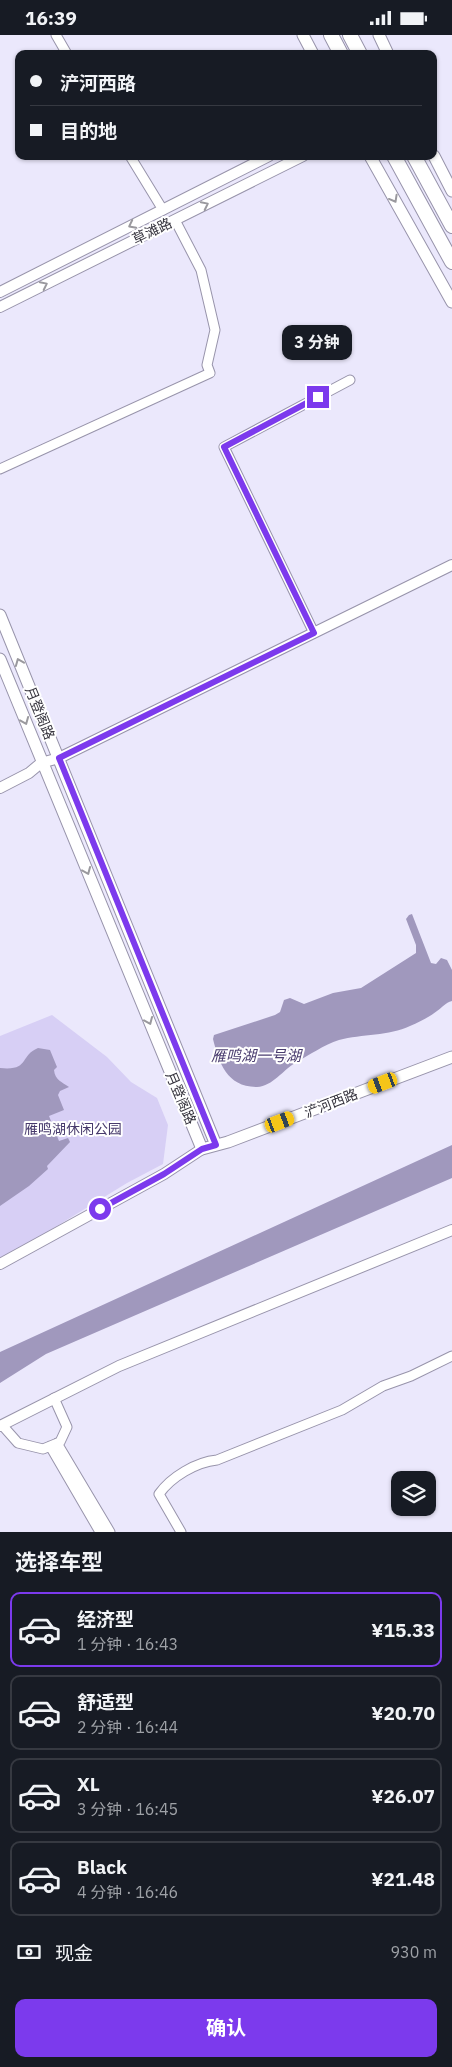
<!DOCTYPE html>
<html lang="zh">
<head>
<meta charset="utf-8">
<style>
  :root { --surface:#171b24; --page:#20242c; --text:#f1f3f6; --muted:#9ea1a6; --line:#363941; --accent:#7c3aed }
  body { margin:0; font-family:"IBM Plex Sans","Noto Sans SC",sans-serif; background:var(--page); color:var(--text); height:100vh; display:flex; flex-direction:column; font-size:19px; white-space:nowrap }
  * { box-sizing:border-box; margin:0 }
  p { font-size:16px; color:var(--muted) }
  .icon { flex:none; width:28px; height:28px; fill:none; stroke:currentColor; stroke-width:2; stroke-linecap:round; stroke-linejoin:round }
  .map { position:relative; height:1497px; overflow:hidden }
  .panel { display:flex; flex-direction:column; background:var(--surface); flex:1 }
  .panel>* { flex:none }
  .banner { position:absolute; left:15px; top:15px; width:422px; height:110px; border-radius:10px; box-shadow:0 1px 4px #0004; display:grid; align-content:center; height:110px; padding:0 15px; background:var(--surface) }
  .controls { position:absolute; left:391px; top:1436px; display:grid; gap:10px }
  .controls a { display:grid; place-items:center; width:45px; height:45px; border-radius:10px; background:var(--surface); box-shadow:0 1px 4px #0004; font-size:25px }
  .end { position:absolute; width:22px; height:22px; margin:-11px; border:6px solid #7c3aed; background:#fff; box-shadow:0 0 0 2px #fff }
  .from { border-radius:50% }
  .bubble { position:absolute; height:35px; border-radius:10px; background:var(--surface); box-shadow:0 1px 4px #0004; font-size:16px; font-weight:700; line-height:35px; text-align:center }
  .car { position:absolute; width:15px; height:30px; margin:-15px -8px; border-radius:6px; box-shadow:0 0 4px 1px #0007; background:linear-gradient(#f5c518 24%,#345 0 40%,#f5c518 0 76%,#345 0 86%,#f5c518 0) }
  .banner b { display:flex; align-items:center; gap:18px; height:48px; font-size:19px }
  .banner b+b { border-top:1px solid var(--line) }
  .banner i { width:12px; height:12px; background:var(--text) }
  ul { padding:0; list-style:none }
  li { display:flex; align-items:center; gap:15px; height:75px; margin:0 10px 8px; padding:0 5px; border:2px solid var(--line); border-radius:10px }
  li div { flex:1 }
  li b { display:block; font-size:19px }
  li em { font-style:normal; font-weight:700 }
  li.current { border-color:var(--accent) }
  li>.icon { width:45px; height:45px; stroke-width:1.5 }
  h2 { padding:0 15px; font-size:22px; line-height:60px }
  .pay { display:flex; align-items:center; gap:12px; height:55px; padding:0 15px; font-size:19px }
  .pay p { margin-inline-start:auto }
  .action { display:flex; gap:10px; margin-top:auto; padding:10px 15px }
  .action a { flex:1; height:58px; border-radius:10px; background:var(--accent); color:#fff; font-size:20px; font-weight:700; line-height:58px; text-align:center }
  .status { display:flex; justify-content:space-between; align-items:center; height:35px; padding:0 25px; background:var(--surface); direction:ltr }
  .status svg { height:14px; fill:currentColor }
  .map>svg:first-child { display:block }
  .green { fill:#d7cff5 }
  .water { fill:#a098bd }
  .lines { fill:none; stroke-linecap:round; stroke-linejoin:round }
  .minor-casing { stroke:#9894ab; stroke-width:11 }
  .tertiary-casing { stroke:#9894ab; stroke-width:12 }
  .secondary-casing { stroke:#9894ab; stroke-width:13 }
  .primary-casing { stroke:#9894ab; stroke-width:16 }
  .minor { stroke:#fff; stroke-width:9 }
  .tertiary { stroke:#fff; stroke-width:10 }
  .secondary { stroke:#fff; stroke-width:11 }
  .primary { stroke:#fff; stroke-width:14 }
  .oneway { stroke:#9a999e }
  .route { stroke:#7c3aed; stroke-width:6 }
  .labels { text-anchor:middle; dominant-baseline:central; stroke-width:4; stroke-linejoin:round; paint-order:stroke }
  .street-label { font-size:14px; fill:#35333d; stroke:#fff }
  .park-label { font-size:14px; fill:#473a6c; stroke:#fff }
  .water-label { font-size:15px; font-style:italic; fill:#4a3d6f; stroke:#fff }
</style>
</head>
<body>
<div class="status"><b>16:39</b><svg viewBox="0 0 49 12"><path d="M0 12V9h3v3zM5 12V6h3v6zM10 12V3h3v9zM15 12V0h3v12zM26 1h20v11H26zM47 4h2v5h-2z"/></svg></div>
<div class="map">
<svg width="452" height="1497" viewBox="0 0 452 1497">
  <rect width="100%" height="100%" fill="#ebe8fc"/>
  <!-- green -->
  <path class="green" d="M52 980 107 1022 131 1047 157 1063 168 1090 163 1129 127 1148 0 1226V1001Z"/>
  <!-- water -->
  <path class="water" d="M412 879 431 928 436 929 441 923 447 925 452 935V966C445 968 443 972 437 976 429 982 420 987 410 991 389 1001 362 999 339 1005 324 1010 309 1020 295 1028 283 1035 273 1051 257 1052 227 1052 219 1028 213 1004L214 1000 275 980 280 977 284 965 290 963 304 969 333 958 361 953 416 918V910L406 884 409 880Z
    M38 1013 50 1015 57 1032 54 1035C55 1045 62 1047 69 1052L60 1056 58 1060 64 1075 49 1081 59 1106 68 1103 70 1107 47 1131 48 1134 29 1151 0 1171V1033C30 1036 19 1021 38 1013Z
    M452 1110V1143L46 1319 0 1348V1317Z"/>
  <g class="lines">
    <!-- minor casing -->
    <g class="minor-casing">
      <path id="minor" d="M56 0 67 19
        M130 121 163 175
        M0 434 210 338 207 330 215 295 201 235 175 185
        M314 598 224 412 350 345
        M2 1390 18 1408 43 1414 60 1407 67 1392 54 1363
        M57 1408 110 1497
        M50 1411 100 1497
        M181 1497 159 1459C171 1442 196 1427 217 1425L342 1375 383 1351 411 1341 452 1321"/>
    </g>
    <!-- tertiary casing -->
    <g class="tertiary-casing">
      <path id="tertiary" d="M0 257 269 121
        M0 272 303 121
        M0 753 29 738 41 728 59 723 452 530
        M0 1229 164 1139 202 1114
        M0 1391 119 1331 452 1195"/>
    </g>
    <!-- secondary casing -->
    <g class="secondary-casing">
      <path id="secondary" d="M303 0 313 19
        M379 0 388 19
        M370 121 452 267
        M434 121 452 156
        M0 580 216 1110
        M0 624 202 1114 228 1107 452 1022"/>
    </g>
    <!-- primary casing -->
    <g class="primary-casing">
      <path id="primary" d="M331 0 341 19
        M350 0 360 19
        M394 121 452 227
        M414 121 452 191"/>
    </g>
    <!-- minor -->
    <use href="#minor" class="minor"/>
    <!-- tertiary -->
    <use href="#tertiary" class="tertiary"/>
    <!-- secondary -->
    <use href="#secondary" class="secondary"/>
    <!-- primary -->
    <use href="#primary" class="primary"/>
  </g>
  <!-- one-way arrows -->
  <defs><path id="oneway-chevron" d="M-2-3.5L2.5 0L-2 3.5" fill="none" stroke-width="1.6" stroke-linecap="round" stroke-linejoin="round" transform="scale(1.25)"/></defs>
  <g class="oneway">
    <use href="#oneway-chevron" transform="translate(394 164) rotate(61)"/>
    <use href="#oneway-chevron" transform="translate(205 170) rotate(-26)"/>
    <use href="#oneway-chevron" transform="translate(132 190) rotate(153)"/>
    <use href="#oneway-chevron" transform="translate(44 250) rotate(-26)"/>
    <use href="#oneway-chevron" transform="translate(19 627) rotate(-112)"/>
    <use href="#oneway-chevron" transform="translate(25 686) rotate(68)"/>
    <use href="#oneway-chevron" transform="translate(87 836) rotate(67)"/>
    <use href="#oneway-chevron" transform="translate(149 986) rotate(67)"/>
  </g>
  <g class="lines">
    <!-- route -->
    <path class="route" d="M100 1174 164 1139 202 1114 216 1110 59 723 314 598 224 412 318 362"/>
  </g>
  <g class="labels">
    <!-- street labels -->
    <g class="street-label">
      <text transform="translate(152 196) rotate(-26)">草滩路</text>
      <text transform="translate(40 678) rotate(68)">月登阁路</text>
      <text transform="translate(181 1063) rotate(67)">月登阁路</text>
      <text transform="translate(331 1068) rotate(-21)">浐河西路</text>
    </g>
    <!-- park labels -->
    <g class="park-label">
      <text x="73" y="1094">雁鸣湖休闲公园</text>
    </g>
    <!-- water labels -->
    <g class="water-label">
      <text x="256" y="1020">雁鸣湖一号湖</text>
    </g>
  </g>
</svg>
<div class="controls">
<a><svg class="icon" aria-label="layers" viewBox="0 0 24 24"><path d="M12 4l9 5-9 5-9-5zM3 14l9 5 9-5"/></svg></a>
</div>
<i class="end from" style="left:100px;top:1174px"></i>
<i class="end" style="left:318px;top:362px"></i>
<div class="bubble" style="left:282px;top:290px;width:70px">3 分钟</div>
<i class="car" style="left:383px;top:1048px;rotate:249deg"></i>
<i class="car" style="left:280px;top:1087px;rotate:69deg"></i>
<div class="banner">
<b><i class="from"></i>浐河西路</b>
<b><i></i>目的地</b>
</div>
</div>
<section class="panel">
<h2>选择车型</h2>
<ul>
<li class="current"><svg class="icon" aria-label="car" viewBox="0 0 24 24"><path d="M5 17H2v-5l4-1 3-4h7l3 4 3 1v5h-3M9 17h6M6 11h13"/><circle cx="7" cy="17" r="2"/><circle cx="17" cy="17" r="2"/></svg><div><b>经济型</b><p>1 分钟 · 16:43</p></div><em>¥15.33</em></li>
<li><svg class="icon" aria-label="car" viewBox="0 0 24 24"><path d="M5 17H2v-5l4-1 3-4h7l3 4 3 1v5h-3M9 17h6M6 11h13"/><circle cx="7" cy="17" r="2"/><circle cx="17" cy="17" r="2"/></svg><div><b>舒适型</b><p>2 分钟 · 16:44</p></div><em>¥20.70</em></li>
<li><svg class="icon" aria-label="car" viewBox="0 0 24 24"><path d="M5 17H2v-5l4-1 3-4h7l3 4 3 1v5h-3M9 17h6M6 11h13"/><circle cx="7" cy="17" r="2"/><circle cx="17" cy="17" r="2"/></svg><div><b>XL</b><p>3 分钟 · 16:45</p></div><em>¥26.07</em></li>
<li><svg class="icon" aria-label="car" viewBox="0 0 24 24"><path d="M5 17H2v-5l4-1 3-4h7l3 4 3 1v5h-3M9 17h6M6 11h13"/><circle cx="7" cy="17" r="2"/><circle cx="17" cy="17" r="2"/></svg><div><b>Black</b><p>4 分钟 · 16:46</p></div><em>¥21.48</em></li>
</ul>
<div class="pay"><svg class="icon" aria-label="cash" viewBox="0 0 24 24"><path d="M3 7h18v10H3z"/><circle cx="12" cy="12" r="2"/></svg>现金<p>930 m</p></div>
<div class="action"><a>确认</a></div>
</section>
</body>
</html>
